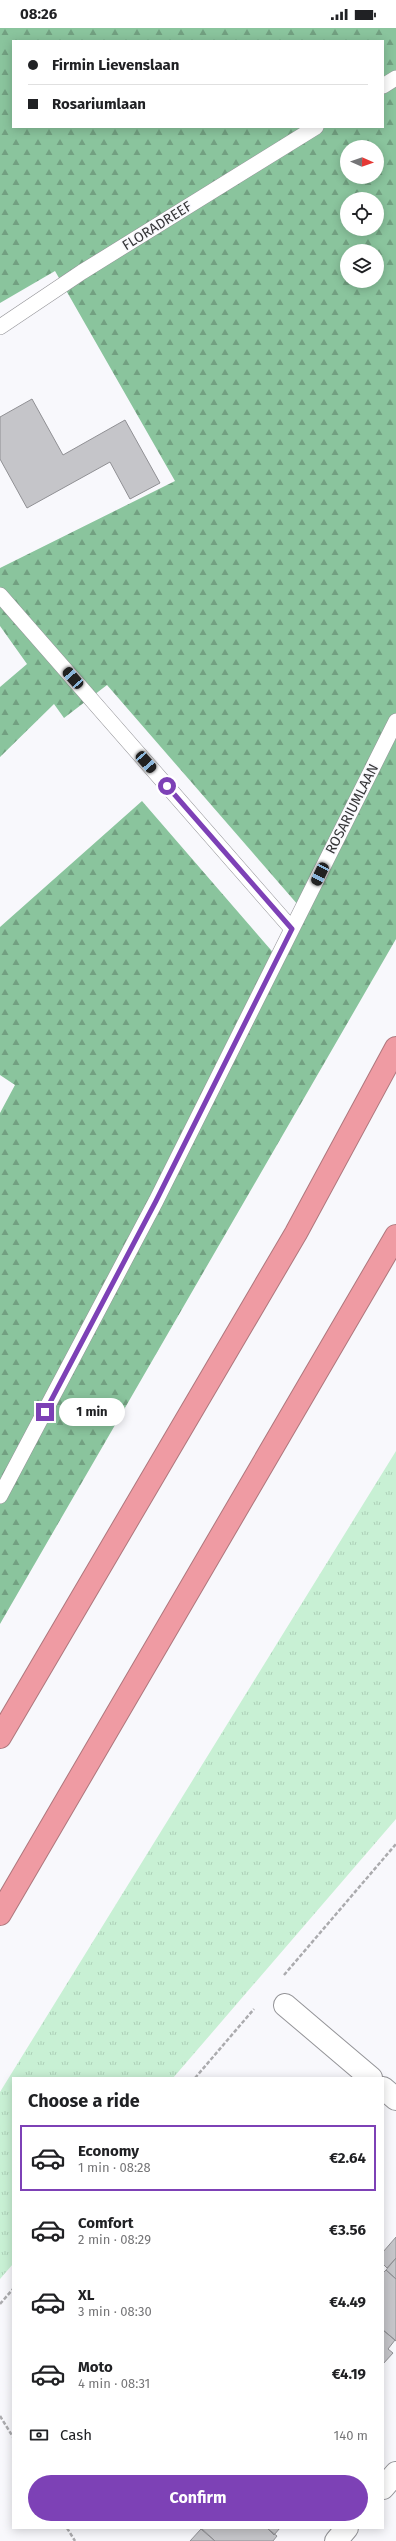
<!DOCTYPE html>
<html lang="en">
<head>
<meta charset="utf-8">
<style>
  :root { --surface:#fff; --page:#f6f6f6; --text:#202124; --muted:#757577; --line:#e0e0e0; --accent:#7d41b6 }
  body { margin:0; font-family:"Fira Sans",sans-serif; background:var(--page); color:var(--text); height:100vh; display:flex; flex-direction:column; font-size:15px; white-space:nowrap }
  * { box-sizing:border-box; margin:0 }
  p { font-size:13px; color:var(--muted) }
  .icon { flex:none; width:22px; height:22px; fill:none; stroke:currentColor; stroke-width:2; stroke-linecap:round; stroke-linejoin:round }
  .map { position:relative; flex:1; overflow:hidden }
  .side { position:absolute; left:12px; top:2049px; width:372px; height:452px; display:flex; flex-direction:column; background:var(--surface); border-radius:0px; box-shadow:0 2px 10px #0003 }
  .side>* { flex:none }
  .hud { position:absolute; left:12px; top:12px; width:372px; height:88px; border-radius:0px; box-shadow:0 2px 10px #0003; display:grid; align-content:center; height:88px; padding:0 16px; background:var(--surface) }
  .needle { width:26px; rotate:92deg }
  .controls { position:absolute; left:340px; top:112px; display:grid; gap:8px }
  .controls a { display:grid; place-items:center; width:44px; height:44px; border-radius:50%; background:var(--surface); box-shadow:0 2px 10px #0003; font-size:20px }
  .end { position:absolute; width:18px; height:18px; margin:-9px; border:5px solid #7d41b6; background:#fff; box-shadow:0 0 0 2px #fff }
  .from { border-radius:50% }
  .bubble { position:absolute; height:28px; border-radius:14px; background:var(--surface); box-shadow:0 2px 10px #0003; font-size:13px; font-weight:700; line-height:28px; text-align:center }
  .car { position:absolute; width:12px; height:24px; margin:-12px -6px; border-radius:5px; box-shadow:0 0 3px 1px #0007; background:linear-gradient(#222 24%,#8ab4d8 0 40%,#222 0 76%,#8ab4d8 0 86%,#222 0) }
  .hud b { display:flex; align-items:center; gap:14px; height:38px; font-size:15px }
  .hud b+b { border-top:1px solid var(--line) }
  .hud i { width:10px; height:10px; background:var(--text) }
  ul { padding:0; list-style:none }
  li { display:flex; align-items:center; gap:12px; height:66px; margin:0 8px 6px; padding:0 8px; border:2px solid transparent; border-radius:0px }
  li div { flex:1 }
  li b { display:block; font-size:15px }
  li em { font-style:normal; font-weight:700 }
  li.selected { border-color:var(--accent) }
  li>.icon { width:36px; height:36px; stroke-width:1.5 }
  h2 { padding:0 16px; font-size:18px; line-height:48px }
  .pay { display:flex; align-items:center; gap:10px; height:44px; padding:0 16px; font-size:15px }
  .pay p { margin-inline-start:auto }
  .action { display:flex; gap:8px; margin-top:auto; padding:8px 16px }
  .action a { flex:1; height:46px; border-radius:24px; background:var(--accent); color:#fff; font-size:16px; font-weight:700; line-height:46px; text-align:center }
  .status { display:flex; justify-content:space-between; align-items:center; height:28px; padding:0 20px; background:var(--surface); direction:ltr }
  .status svg { height:11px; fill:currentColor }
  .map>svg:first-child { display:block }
  .grass { fill:url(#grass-tufts) }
  .forest { fill:url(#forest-firs); fill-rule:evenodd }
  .building { fill:#c5c5c9; stroke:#909094 }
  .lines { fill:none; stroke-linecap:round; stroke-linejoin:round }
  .service-casing { stroke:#949498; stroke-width:16 }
  .minor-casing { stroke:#949498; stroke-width:24 }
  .motorway-casing { stroke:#ae777d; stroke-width:24 }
  .path { stroke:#ababae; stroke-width:2.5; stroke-dasharray:4 2; stroke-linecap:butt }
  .service { stroke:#fff; stroke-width:15 }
  .minor { stroke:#fff; stroke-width:22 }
  .motorway { stroke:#ef9ba3; stroke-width:22 }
  .route { stroke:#7d41b6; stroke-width:5 }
  .labels { text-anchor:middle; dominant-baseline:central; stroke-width:3; stroke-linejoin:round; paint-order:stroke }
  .street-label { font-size:14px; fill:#353537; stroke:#f8f8fc }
</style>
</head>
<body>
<div class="status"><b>08:26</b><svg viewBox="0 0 49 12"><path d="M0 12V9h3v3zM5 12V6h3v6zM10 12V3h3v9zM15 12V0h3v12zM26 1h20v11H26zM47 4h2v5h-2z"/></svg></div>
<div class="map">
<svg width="396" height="2513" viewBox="0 0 396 2513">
  <defs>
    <pattern id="grass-tufts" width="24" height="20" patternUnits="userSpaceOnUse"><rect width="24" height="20" fill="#c8f0d4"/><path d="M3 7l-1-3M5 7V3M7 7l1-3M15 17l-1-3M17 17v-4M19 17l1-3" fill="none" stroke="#acceb7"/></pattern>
    <pattern id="forest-firs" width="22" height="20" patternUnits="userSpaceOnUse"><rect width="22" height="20" fill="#8ac49d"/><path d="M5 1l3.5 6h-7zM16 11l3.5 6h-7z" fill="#72a081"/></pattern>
  </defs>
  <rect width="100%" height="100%" fill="#f8f8fc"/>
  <!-- grass -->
  <path class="grass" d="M396 1423V1791L173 2050H13V2236L0 2251V2064Z"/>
  <!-- forest -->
  <path class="forest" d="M0 0H396V911L0 1596V1085L15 1057 0 1047V899L142 773 277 929 305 885 107 657 64 690 54 676 0 729V659L27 636 0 598V540L175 453 55 243 0 275ZM13 13H383V99H13ZM347 119H377V149H347ZM347 171H377V201H347ZM347 223H377V253H347Z"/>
  <!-- building -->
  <path class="building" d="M32 371 63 427 125 392 160 455 130 471 110 434 27 480 0 431V389Z
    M396 2209V2230L387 2240 383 2236V2224Z
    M396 2230V2251L386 2242Z
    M386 2242 396 2251V2313L383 2302V2245Z
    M383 2302 395 2312 388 2321 393 2325 383 2336Z
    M201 2500H267L277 2508 273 2513H215Z
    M267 2500H280L274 2507Z
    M201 2501 202 2502 215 2513H190Z"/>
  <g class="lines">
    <!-- service casing -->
    <g class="service-casing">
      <path id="service" d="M383 58 396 50
        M0 299 82 244 316 99
        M0 567 292 901
        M0 1468 156 1173 396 693"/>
    </g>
    <!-- minor casing -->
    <g class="minor-casing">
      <path id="minor" d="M285 1977 371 2050
        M383 2060 396 2071
        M383 2460 396 2445
        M336 2513 347 2500"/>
    </g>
    <!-- motorway casing -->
    <g class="motorway-casing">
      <path id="motorway" d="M0 1709 296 1205 396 1020
        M0 1886 396 1208"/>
    </g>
    <!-- path -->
    <path class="path" d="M284 1947 396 1816
      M195 2050 254 1981
      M0 2276 13 2261
      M0 2388 13 2409
      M67 2500 75 2513"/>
    <!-- service -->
    <use href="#service" class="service"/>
    <!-- minor -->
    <use href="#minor" class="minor"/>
    <!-- motorway -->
    <use href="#motorway" class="motorway"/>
  </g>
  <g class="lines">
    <!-- route -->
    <path class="route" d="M45 1384 156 1173 292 901 167 758"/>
  </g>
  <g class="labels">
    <!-- street labels -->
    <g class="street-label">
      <text transform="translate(157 198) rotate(-32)">FLORADREEF</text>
      <text transform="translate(352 781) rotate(-63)">ROSARIUMLAAN</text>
    </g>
  </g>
</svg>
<div class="controls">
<a><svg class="needle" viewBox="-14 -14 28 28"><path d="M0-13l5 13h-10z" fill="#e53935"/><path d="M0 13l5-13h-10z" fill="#757577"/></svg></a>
<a><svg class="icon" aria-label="locate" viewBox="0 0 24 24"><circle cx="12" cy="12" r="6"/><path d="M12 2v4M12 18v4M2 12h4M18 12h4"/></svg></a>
<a><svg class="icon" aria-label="layers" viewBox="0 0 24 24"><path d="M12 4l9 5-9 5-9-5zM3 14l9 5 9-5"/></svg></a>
</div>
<i class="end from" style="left:167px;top:758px"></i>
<i class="end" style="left:45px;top:1384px"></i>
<div class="bubble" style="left:59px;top:1370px;width:66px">1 min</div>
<i class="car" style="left:73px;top:650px;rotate:319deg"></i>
<i class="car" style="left:146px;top:734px;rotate:139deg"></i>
<i class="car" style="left:320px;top:846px;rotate:206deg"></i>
<div class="hud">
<b><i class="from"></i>Firmin Lievenslaan</b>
<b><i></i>Rosariumlaan</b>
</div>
<section class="side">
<h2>Choose a ride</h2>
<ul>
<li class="selected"><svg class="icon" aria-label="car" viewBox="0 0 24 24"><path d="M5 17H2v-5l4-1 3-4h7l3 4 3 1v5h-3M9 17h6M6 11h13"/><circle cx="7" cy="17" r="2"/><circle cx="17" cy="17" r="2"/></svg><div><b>Economy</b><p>1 min · 08:28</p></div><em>€2.64</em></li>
<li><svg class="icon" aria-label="car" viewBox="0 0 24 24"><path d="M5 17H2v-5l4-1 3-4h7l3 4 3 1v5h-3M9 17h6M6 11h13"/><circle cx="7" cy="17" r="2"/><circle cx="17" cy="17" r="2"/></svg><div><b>Comfort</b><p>2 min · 08:29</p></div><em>€3.56</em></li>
<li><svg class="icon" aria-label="car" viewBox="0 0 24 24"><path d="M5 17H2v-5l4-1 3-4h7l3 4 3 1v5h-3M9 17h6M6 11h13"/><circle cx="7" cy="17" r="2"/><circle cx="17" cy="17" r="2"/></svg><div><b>XL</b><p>3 min · 08:30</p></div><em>€4.49</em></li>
<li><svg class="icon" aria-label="car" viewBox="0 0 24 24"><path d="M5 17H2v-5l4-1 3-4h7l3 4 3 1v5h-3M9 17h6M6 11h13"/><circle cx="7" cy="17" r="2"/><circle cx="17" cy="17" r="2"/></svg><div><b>Moto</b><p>4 min · 08:31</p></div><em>€4.19</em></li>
</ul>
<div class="pay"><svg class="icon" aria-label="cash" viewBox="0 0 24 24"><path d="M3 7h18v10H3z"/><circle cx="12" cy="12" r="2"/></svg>Cash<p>140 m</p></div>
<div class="action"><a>Confirm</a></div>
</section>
</div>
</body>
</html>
